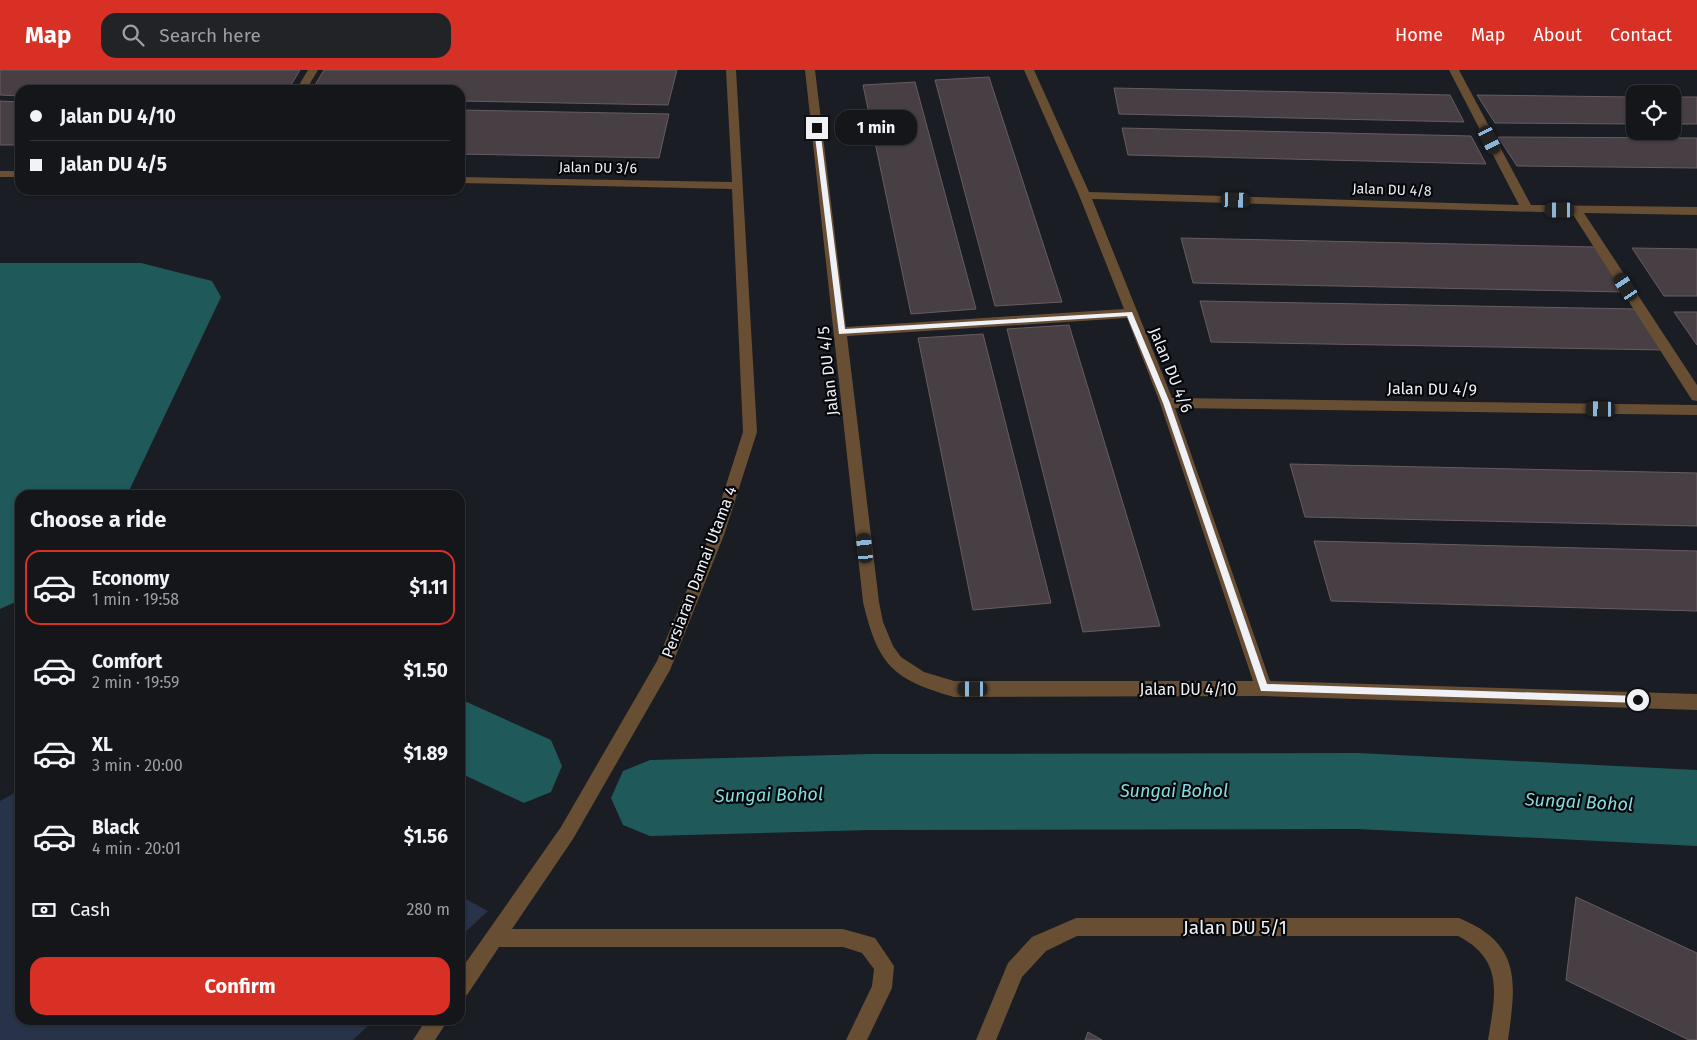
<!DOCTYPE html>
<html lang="en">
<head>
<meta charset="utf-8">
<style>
  :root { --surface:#14161a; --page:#212327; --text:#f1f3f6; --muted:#9d9fa2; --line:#333539; --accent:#d93025 }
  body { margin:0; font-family:"Fira Sans",sans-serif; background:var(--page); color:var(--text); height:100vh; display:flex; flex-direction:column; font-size:19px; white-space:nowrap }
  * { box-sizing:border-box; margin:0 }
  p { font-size:16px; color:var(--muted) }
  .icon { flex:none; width:28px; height:28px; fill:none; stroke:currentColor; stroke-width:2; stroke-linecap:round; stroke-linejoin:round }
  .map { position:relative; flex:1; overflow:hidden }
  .drawer { position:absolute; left:15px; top:420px; width:450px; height:535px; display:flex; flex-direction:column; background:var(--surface); border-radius:15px; box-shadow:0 1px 4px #0004,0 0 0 1px var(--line) }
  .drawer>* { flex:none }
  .banner { position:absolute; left:15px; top:15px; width:450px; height:110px; border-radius:15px; box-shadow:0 1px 4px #0004,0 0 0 1px var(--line); display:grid; align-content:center; height:110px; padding:0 15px; background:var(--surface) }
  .buttons { position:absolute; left:1626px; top:15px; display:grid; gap:10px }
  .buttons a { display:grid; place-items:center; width:55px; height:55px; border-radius:10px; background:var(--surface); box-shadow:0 1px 4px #0004,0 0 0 1px var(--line); font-size:25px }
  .end { position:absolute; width:22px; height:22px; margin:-11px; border:6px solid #eff1f6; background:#111; box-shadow:0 0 0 2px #111 }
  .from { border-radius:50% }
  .bubble { position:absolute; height:35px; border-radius:15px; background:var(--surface); box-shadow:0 1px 4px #0004,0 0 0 1px var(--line); font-size:16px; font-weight:700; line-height:35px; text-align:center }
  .car { position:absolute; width:15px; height:30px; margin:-15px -8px; border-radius:6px; box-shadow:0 0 4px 1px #0007; background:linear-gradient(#222 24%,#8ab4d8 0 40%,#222 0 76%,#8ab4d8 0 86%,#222 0) }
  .banner b { display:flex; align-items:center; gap:18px; height:48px; font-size:19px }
  .banner b+b { border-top:1px solid var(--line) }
  .banner i { width:12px; height:12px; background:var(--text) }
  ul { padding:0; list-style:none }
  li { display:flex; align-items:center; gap:15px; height:75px; margin:0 10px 8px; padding:0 5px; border:2px solid transparent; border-radius:15px }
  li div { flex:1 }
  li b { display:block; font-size:19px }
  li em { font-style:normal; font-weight:700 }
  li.selected { border-color:var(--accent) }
  li>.icon { width:45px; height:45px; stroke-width:1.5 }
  h2 { padding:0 15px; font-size:22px; line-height:60px }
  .pay { display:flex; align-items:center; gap:12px; height:55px; padding:0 15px; font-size:19px }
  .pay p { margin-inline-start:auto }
  .action { display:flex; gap:10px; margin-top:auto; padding:10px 15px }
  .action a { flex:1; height:58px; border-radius:15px; background:var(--accent); color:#fff; font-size:20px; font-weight:700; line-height:58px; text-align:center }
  header { display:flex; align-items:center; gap:30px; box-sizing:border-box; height:70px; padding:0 25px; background:var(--accent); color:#fff }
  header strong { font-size:24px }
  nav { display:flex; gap:28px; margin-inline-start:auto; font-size:18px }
  .search { width:350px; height:45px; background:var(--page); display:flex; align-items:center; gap:12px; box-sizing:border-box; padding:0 18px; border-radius:15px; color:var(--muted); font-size:19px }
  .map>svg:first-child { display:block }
  .green { fill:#283349 }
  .water { fill:#20595a }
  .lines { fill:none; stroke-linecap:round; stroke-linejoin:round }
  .river { fill:#20595a; fill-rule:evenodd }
  .building { fill:#483f44; stroke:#665d61 }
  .minor { fill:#684f34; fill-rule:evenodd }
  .route { fill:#eff1f6 }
  .labels { text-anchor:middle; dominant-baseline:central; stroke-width:4.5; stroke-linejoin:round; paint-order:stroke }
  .far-street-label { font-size:14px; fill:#eff1f6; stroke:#06070a }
  .street-label { font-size:16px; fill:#eff1f6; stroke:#06070a }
  .water-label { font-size:18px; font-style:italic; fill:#82dee0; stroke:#06070a }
  .near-street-label { font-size:19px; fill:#eff1f6; stroke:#06070a }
</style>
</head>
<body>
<header>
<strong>Map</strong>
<div class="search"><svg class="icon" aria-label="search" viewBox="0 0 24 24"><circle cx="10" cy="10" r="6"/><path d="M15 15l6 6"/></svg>Search here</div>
<nav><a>Home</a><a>Map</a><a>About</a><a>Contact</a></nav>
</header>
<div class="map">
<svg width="1697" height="970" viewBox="0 0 1697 970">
  <rect width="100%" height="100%" fill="#1a1d23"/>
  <!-- green -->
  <path class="green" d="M20 720V950H374L353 970H0V731Z
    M460 826 488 841 460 867Z"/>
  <!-- water -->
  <path class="water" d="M0 193H141L212 211 221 227 127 425H20V530L0 539Z"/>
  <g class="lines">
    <!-- river -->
    <path class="river" d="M460 629 551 670 562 696 551 722 524 733 460 703Z
      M1358 683 1697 700V776L1358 759 870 760 650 766 623 755 611 728 623 701 650 690 870 684Z"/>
  </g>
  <!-- building -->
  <path class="building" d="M0 0H300L288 20H20V26L0 25Z
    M324 0H677L668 35 460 31V20H312Z
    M989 7 1062 232 995 236 935 10Z
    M915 12 976 239 911 244 863 15Z
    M1114 18 1450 25 1464 52 1119 44Z
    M1477 25 1635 27V54L1495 53Z
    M1672 27H1697V54H1672Z
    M0 31 20 32V75H0Z
    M460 40 669 44 659 88 460 84Z
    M1122 58 1471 66 1486 94 1128 85Z
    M1498 67 1697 68V98L1517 96Z
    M1181 168 1596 177 1623 222 1193 213Z
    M1632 178 1697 179V226H1664Z
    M1200 231 1637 239 1663 280 1211 272Z
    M1674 242H1697V275Z
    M1069 255 1160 556 1083 562 1007 259Z
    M983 264 1051 533 973 540 918 268Z
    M1290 394 1697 403V456L1305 447Z
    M1314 471 1697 481V541L1331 531Z
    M1576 827 1697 883V970H1689L1566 910Z
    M1088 962 1102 970H1085Z"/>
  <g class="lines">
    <!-- minor -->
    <path class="minor" d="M308 0H318L306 20H296Z
      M726 0H736L757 362 724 465 670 600 573 769 512 859H843L875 868 894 896 892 918 867 970H846L872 916 874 899 862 883 843 877H499L467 925 460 928V901L561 757 657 591 710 465 743 362 732 119 460 113V107L732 112Z
      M805 0H815L846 257 1124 239 1079 125 1024 0H1034L1089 122 1519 135 1449 0H1459L1531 135 1697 137V145L1584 143 1697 315V331L1692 330 1572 143 1092 129 1172 328 1697 335V345L1175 338 1270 611 1697 624V640L1264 626 954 627C892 609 878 595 863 532ZM1127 248 1160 333 1253 611H954L924 602 901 587 893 576 883 552 879 532 847 266Z
      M0 101H20V107H0Z
      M1076 848H1459C1522 874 1516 912 1508 970H1488C1495 926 1505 890 1458 866H1077L1046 881 1022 907 996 970H976L1008 893 1032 867Z
      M426 950H448L435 970H413Z"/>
  </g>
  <!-- route -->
  <path class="route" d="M817 57 820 58 845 259 1132 242 1170 333 1267 614 1638 626 1642 630 1641 633 1261 621 1163 333 1127 246 839 264 814 58Z"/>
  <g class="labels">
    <!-- far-street labels -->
    <g class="far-street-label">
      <text transform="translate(598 98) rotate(1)">Jalan DU 3/6</text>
      <text transform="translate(1392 120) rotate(2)">Jalan DU 4/8</text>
    </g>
    <!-- street labels -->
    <g class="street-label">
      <text transform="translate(1171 300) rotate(68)">Jalan DU 4/6</text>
      <text transform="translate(828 301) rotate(-96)">Jalan DU 4/5</text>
      <text transform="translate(1432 319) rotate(1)">Jalan DU 4/9</text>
      <text transform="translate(699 502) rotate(-69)">Persiaran Damai Utama 4</text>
      <text x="1188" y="619">Jalan DU 4/10</text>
    </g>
    <!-- water labels -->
    <g class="water-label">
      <text x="1174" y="721">Sungai Bohol</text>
      <text transform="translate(769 725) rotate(-1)">Sungai Bohol</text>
      <text transform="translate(1579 732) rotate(3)">Sungai Bohol</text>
    </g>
    <!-- near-street labels -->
    <g class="near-street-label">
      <text x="1235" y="857">Jalan DU 5/1</text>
    </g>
  </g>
</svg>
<div class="buttons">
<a><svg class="icon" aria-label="locate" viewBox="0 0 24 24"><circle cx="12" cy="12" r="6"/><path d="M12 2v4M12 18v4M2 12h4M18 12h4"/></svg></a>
</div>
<i class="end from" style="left:1638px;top:630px"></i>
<i class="end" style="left:817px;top:58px"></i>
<div class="bubble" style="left:835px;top:40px;width:82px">1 min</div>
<i class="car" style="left:1490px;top:70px;rotate:153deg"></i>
<i class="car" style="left:1236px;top:130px;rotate:92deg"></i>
<i class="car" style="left:1560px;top:140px;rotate:270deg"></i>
<i class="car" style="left:1626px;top:217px;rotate:327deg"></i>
<i class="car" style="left:1601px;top:339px;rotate:271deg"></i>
<i class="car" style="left:865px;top:478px;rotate:354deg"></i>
<i class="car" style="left:973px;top:619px;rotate:270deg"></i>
<div class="banner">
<b><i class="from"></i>Jalan DU 4/10</b>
<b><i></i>Jalan DU 4/5</b>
</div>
<section class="drawer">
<h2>Choose a ride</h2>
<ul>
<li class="selected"><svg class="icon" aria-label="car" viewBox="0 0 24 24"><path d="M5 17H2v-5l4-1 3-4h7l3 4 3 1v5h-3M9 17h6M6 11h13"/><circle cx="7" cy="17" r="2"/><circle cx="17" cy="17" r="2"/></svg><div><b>Economy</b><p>1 min · 19:58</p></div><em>$1.11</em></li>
<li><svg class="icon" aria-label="car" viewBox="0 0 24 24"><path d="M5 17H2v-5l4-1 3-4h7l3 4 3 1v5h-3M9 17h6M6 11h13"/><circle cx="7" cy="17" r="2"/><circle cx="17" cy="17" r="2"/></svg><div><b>Comfort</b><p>2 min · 19:59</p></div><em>$1.50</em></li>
<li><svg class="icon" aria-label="car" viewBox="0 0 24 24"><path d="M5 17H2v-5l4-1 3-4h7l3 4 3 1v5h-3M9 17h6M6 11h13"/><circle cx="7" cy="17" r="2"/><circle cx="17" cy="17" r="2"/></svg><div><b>XL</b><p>3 min · 20:00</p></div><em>$1.89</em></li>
<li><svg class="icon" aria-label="car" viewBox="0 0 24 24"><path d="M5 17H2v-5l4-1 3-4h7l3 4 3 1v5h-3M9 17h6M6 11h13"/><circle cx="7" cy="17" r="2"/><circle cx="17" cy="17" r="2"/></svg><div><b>Black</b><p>4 min · 20:01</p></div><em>$1.56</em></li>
</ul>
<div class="pay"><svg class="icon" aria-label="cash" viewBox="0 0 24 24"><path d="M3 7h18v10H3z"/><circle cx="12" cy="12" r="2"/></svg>Cash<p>280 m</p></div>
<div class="action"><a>Confirm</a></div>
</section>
</div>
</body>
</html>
